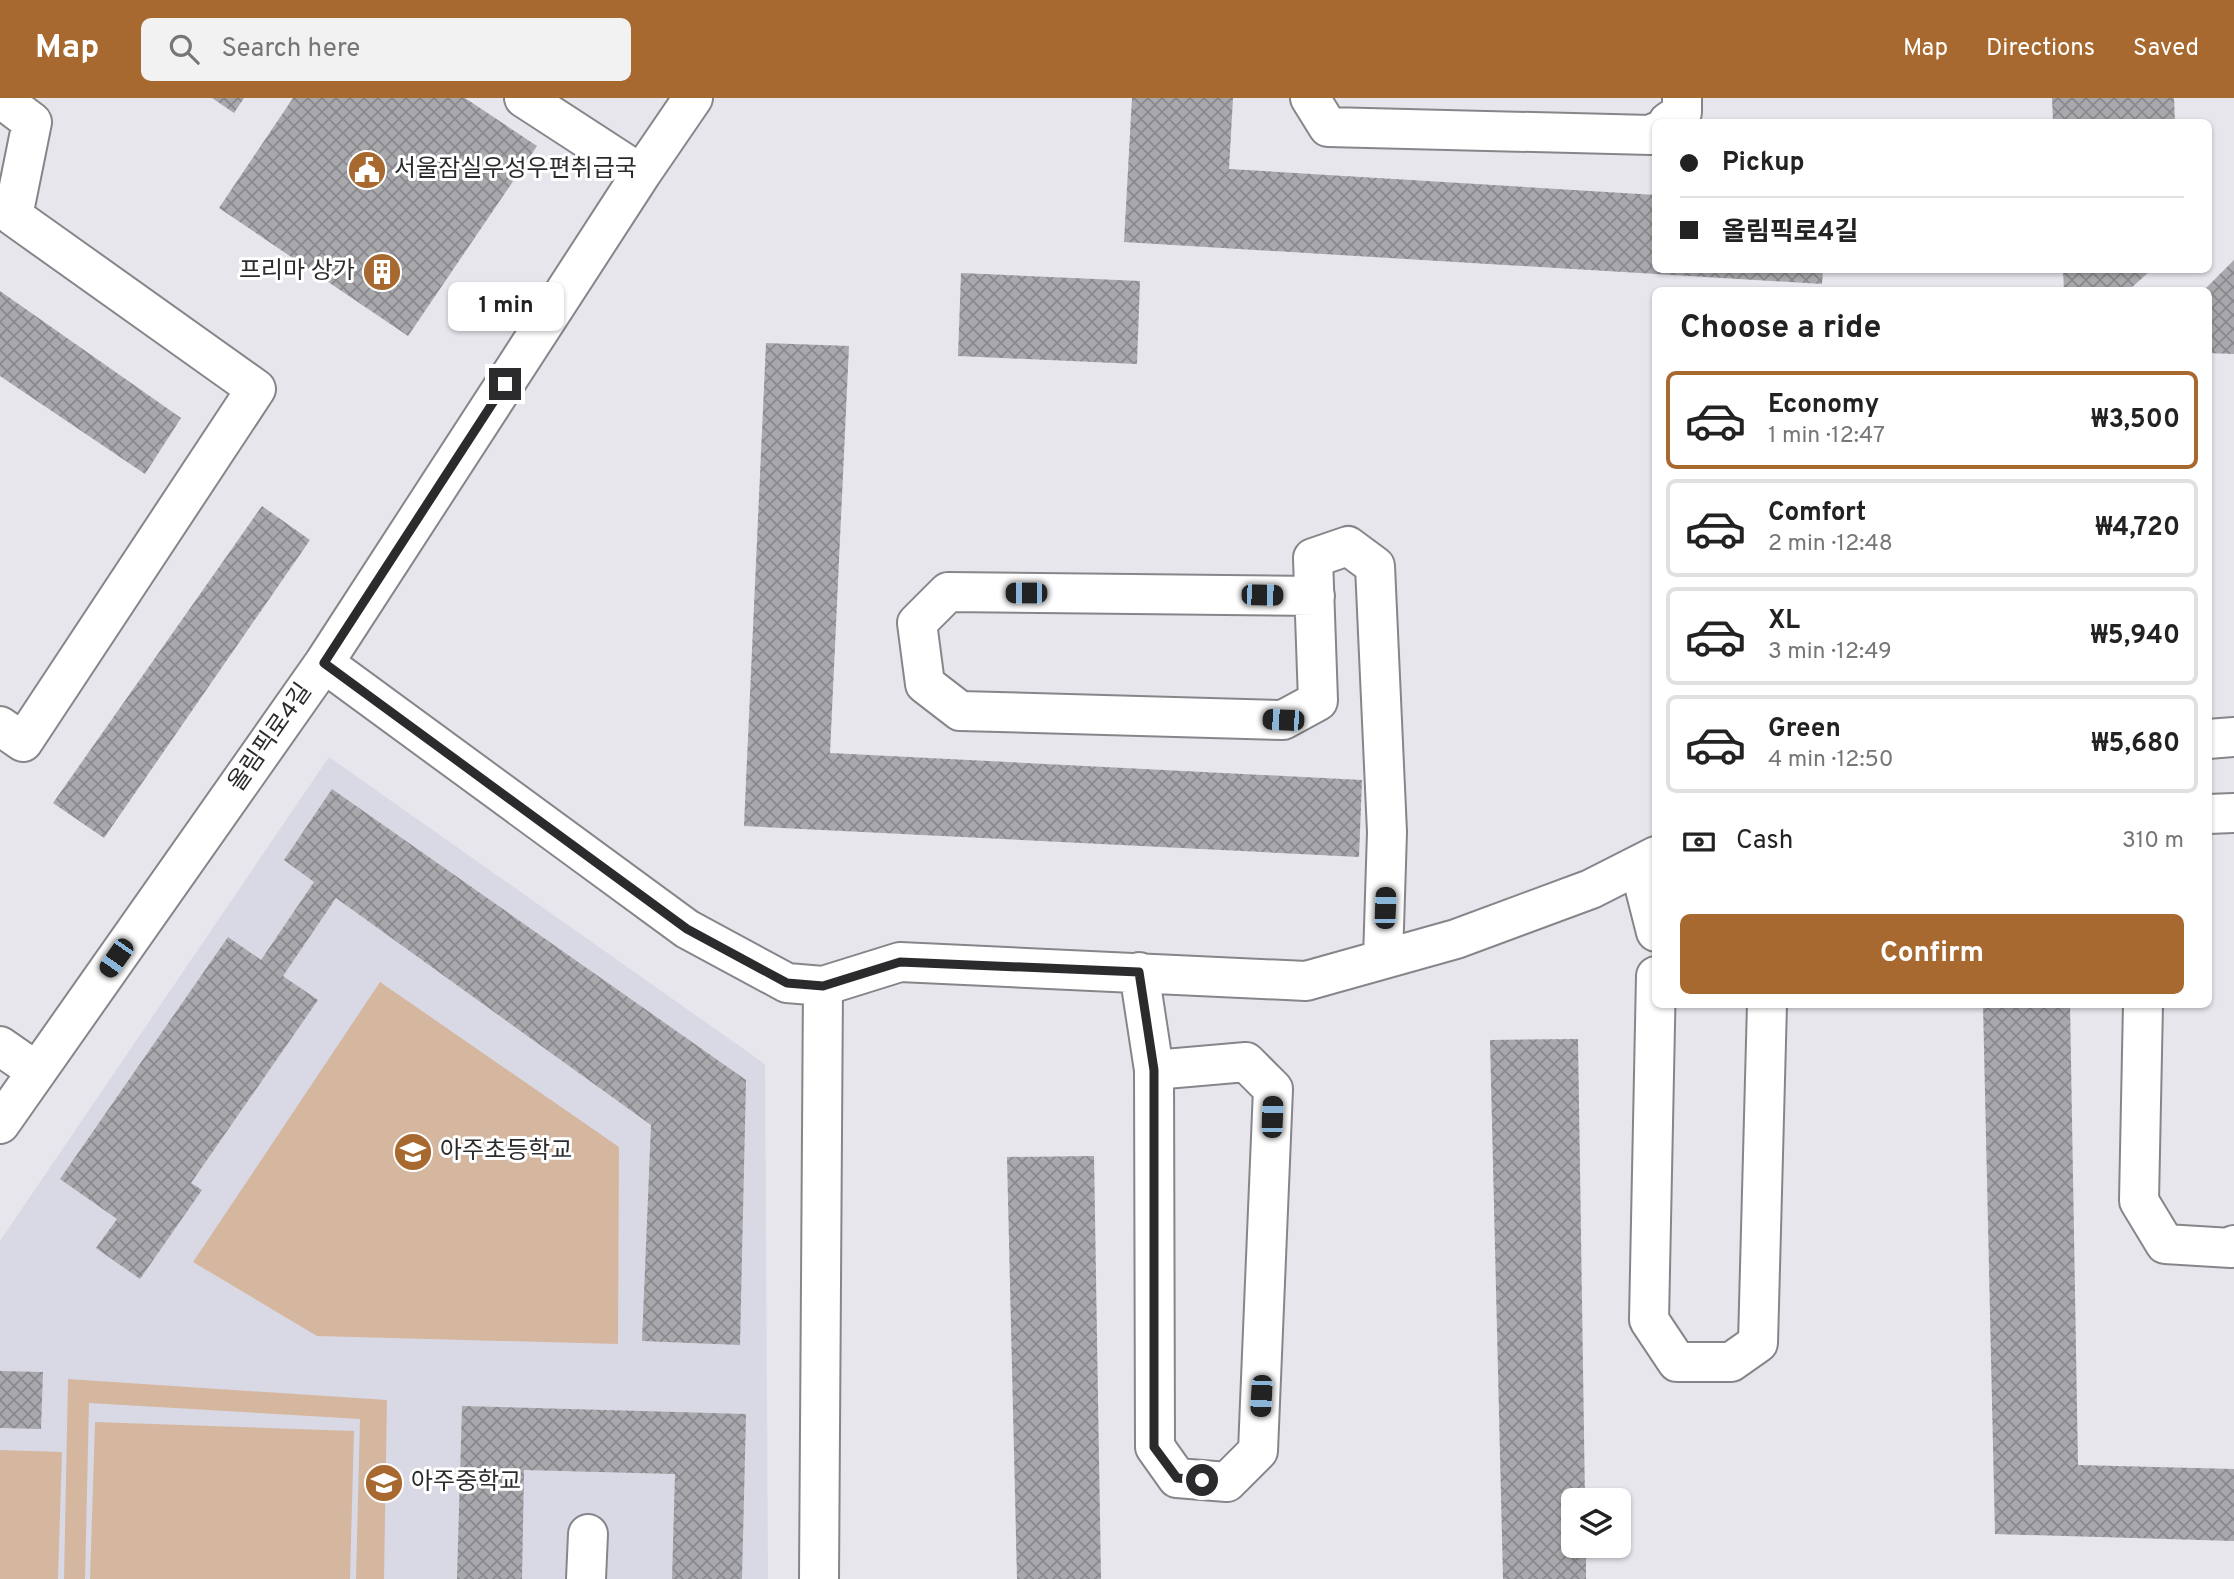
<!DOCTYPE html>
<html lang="en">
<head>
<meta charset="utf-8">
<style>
  :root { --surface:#fff; --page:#f2f2f2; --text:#222; --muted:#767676; --line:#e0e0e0; --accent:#a7692f }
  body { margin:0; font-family:Overpass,"Noto Sans KR",sans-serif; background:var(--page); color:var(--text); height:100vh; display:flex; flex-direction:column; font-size:26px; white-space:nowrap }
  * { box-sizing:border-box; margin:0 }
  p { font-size:23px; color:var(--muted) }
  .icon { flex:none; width:38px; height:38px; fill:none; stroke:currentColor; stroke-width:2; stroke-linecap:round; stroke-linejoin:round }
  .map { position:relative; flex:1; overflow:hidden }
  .drawer { position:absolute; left:1652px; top:189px; width:560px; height:721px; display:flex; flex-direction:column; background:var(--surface); border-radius:10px; box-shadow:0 2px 5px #0004 }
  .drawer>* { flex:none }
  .top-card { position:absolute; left:1652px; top:21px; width:560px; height:154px; border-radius:10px; box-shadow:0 2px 5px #0004; display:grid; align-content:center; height:154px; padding:0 28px; background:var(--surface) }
  .controls { position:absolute; left:1561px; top:1390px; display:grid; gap:14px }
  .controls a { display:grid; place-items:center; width:70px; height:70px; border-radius:10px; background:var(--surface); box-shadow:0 2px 5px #0004; font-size:35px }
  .end { position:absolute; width:32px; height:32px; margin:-16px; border:9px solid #2b2a2c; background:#fff; box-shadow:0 0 0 4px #fff }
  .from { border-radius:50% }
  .bubble { position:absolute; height:49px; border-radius:10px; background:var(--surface); box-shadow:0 2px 5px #0004; font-size:23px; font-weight:700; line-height:49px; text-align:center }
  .car { position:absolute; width:21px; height:42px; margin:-21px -10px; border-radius:9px; box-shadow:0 0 5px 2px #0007; background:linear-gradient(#222 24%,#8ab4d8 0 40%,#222 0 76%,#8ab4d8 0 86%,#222 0) }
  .top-card b { display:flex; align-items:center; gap:24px; height:66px; font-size:26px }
  .top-card b+b { border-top:2px solid var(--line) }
  .top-card i { width:18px; height:18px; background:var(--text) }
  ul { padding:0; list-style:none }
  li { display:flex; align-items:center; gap:21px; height:98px; margin:0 14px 10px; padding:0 14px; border:4px solid var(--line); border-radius:10px }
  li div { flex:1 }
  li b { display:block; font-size:26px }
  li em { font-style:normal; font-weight:700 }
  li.selected { border-color:var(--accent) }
  li>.icon { width:63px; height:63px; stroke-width:1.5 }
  h2 { padding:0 28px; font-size:32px; line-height:84px }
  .pay { display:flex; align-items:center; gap:18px; height:77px; padding:0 28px; font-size:26px }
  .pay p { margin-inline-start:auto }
  .action { display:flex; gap:14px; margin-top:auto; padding:14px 28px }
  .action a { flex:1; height:80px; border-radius:10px; background:var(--accent); color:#fff; font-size:28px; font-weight:700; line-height:80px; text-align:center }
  header { display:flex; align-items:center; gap:42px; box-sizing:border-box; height:98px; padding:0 35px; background:var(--accent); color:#fff }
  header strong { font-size:33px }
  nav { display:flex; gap:38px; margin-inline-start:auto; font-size:24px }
  .search { width:490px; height:63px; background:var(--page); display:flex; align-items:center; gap:18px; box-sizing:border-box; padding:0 24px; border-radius:10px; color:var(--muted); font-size:26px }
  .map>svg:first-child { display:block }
  .built { fill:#d9d9e5 }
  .garden { fill:#d5b7a0 }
  .building { fill:url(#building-cross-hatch) }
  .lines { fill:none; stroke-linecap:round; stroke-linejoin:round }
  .minor-casing { stroke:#86868a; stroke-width:42 }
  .minor { stroke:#fff; stroke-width:38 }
  .route { stroke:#2b2a2c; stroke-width:9 }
  .labels { text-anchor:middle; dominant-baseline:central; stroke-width:6; stroke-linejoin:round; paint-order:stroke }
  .poi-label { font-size:24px; fill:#2b2a2c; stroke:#fff; text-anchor:start }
  .street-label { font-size:24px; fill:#2b2a2c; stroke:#fff }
</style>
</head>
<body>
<header>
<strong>Map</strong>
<div class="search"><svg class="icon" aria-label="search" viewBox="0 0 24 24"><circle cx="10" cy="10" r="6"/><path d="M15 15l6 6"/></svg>Search here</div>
<nav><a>Map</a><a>Directions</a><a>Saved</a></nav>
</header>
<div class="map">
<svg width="2234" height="1481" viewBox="0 0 2234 1481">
  <defs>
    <pattern id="building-cross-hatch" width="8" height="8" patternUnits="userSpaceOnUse" patternTransform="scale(1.75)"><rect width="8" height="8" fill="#a8a8ad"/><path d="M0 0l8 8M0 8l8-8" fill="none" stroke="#89898d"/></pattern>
  </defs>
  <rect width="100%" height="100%" fill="#e7e6ec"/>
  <!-- built -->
  <path class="built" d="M329 659 765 966 768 1481H0V1143Z"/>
  <!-- garden -->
  <path class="garden" d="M380 884 619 1049 618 1246 317 1238 193 1164Z
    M68 1281 387 1302 384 1481H356L360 1321 89 1305 85 1481H64Z
    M95 1324 354 1333 350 1481H90Z
    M0 1352 62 1354 58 1481H0Z"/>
  <!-- building -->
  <path class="building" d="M212 0H244L234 15Z
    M293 0H465L537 48 408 238 219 110Z
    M1132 0H1233L1229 71 1656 97V172H1823L1822 186 1124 144Z
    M2052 0H2174L2175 24H2053Z
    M2234 162V256L2208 255V192H2204Z
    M2063 172H2151L2129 192H2064Z
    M961 175 1140 183 1137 266 958 258Z
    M0 193 181 320 145 376 0 278Z
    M766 245 849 248 830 655 1362 682 1359 759 744 728Z
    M262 408 310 442 104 740 53 705Z
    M332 691 746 982 740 1247 642 1243 651 1027 336 800 283 878 318 902 191 1085 202 1092 140 1181 96 1150 117 1121 60 1081 228 839 261 862 314 784 284 762Z
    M1983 906H2070L2078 1367 2234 1371V1443L1995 1436Z
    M1578 941 1585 1402H1573V1447H1586V1481H1503L1490 942Z
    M1094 1058 1101 1481H1017L1007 1059Z
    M0 1273 43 1274 41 1331 0 1330Z
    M462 1308 746 1316 742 1481H672L675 1376 524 1372 522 1481H457Z"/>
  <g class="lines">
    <!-- minor casing -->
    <g class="minor-casing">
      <path id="minor" d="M524 0 641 76
        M1310 0 1328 29 1651 37 1656 34
        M1668 24 1682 14V0
        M1315 498 948 494 917 525 925 586 960 613 1283 622 1318 603 1313 460 1348 448 1375 468 1387 734 1383 861
        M324 565 687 831 787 885 823 888 900 864 1306 883 1456 841 1591 791 1656 758
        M0 628 23 644 256 291 13 118 32 24 0 0
        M2208 641 2234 639
        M2208 716 2234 715
        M1639 767 1656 834
        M1139 874 1154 972 1155 1349 1177 1380 1227 1384 1258 1353 1273 991 1246 964 1154 972
        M1656 878 1649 1222 1677 1264H1731L1758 1245 1767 906
        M2143 906 2139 1103 2165 1146 2231 1150 2234 1147
        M0 948 36 973
        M0 1026 324 565 641 76 693 0
        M586 1481 588 1436
        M819 1481 823 888"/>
    </g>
    <!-- minor -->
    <use href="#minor" class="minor"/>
  </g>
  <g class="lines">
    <!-- route -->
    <path class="route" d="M505 286 324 565 687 831 787 885 823 888 900 864 1139 874 1154 972V1349L1177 1380 1202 1382"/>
  </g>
  <!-- icons -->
  <defs>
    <g id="civic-disc" transform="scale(2.0125)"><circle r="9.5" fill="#a7692f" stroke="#fff"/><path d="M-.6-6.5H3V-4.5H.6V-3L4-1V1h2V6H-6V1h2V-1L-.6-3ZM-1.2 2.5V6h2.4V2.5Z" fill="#fff"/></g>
    <g id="building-disc" transform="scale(2.0125)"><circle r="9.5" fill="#a7692f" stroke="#fff"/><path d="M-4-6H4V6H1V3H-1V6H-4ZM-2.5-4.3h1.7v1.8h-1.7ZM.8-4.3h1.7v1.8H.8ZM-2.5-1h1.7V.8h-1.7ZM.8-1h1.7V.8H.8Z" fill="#fff"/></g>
    <g id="school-disc" transform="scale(2.0125)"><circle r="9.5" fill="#a7692f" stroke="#fff"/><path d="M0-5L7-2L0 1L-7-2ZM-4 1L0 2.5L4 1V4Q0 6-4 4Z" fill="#fff"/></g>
  </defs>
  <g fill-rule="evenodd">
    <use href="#civic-disc" x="367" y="72"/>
    <use href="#building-disc" x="382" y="174"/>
    <use href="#school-disc" x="413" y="1054"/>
    <use href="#school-disc" x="384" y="1385"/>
  </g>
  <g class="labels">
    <!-- poi labels -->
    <g class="poi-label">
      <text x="394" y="72">서울잠실우성우편취급국</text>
      <text x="355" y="174" text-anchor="end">프리마 상가</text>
      <text x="440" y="1054">아주초등학교</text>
      <text x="411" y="1385">아주중학교</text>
    </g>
    <!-- street labels -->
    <g class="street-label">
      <text transform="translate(271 640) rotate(-55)">올림픽로4길</text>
    </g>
  </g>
</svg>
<div class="controls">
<a><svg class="icon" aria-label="layers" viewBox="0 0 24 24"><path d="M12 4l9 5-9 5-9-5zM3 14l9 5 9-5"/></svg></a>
</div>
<i class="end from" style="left:1202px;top:1382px"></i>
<i class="end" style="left:505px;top:286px"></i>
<div class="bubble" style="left:448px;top:184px;width:116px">1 min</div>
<i class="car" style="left:1026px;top:495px;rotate:270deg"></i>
<i class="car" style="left:1262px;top:497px;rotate:91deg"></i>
<i class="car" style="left:1283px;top:622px;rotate:272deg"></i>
<i class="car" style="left:1385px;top:810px;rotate:2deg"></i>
<i class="car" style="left:116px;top:860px;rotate:215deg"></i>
<i class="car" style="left:1272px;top:1019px;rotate:2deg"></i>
<i class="car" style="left:1261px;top:1298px;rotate:183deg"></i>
<div class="top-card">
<b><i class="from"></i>Pickup</b>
<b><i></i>올림픽로4길</b>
</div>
<section class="drawer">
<h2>Choose a ride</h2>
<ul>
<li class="selected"><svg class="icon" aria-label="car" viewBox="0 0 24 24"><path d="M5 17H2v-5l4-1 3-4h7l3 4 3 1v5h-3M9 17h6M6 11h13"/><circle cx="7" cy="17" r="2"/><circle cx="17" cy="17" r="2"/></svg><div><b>Economy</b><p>1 min · 12:47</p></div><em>₩3,500</em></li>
<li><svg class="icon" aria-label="car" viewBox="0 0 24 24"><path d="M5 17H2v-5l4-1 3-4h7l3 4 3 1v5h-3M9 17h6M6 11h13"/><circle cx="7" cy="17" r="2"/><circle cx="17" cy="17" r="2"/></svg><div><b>Comfort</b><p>2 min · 12:48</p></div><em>₩4,720</em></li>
<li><svg class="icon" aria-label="car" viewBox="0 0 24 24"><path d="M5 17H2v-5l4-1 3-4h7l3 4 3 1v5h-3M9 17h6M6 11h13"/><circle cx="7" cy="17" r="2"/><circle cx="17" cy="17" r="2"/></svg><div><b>XL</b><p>3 min · 12:49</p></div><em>₩5,940</em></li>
<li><svg class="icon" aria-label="car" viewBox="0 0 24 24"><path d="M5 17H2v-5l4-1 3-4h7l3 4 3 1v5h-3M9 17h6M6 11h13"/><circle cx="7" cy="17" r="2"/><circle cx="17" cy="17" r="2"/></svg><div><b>Green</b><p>4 min · 12:50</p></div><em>₩5,680</em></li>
</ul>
<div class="pay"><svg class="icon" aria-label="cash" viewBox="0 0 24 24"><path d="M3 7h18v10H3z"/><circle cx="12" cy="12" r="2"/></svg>Cash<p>310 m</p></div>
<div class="action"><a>Confirm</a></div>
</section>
</div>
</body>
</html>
